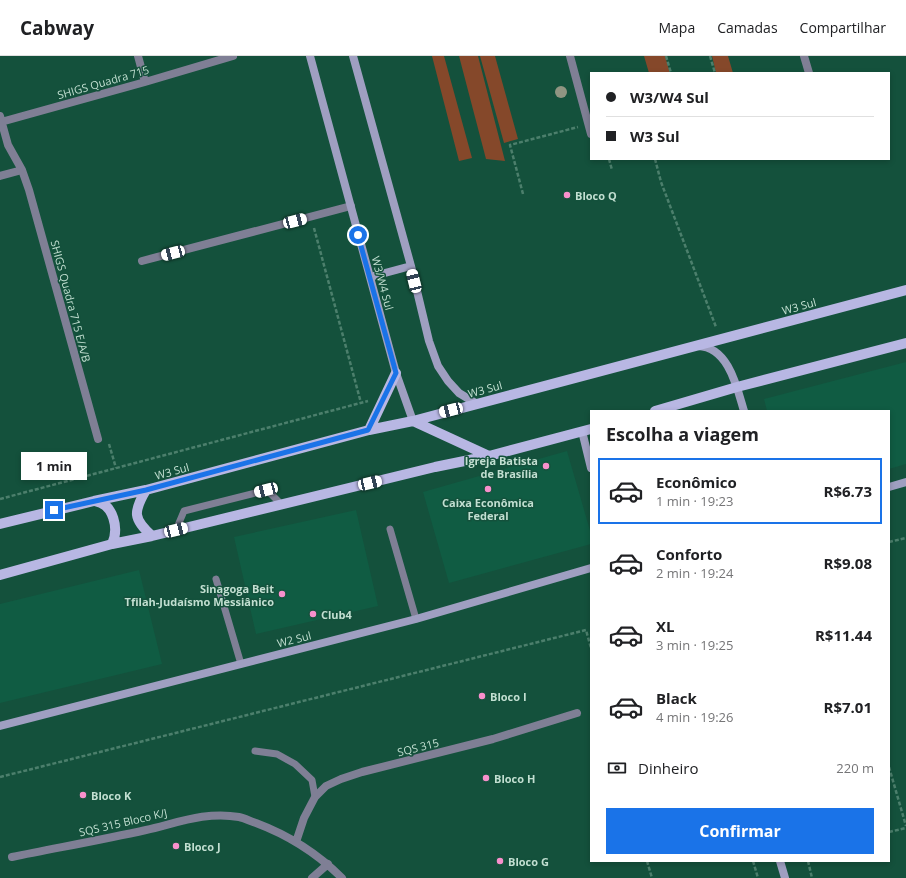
<!DOCTYPE html>
<html lang="pt">
<head>
<meta charset="utf-8">
<style>
  :root { --surface:#fff; --page:#f6f6f6; --text:#202124; --muted:#757577; --line:#e0e0e0; --accent:#1a73e8 }
  body { margin:0; font-family:"Open Sans",sans-serif; background:var(--page); color:var(--text); height:100vh; display:flex; flex-direction:column; font-size:15px; white-space:nowrap }
  * { box-sizing:border-box; margin:0 }
  p { font-size:13px; color:var(--muted) }
  .icon { flex:none; width:22px; height:22px; fill:none; stroke:currentColor; stroke-width:2; stroke-linecap:round; stroke-linejoin:round }
  .map { position:relative; flex:1; overflow:hidden }
  .panel { position:absolute; left:590px; top:354px; width:300px; height:452px; display:flex; flex-direction:column; background:var(--surface); border-radius:0px; box-shadow:0 2px 6px #0003 }
  .panel>* { flex:none }
  .hud { position:absolute; left:590px; top:16px; width:300px; height:88px; border-radius:0px; box-shadow:0 2px 6px #0003; display:grid; align-content:center; height:88px; padding:0 16px; background:var(--surface) }
  .end { position:absolute; width:18px; height:18px; margin:-9px; border:5px solid #1a73e8; background:#fff; box-shadow:0 0 0 2px #fff }
  .from { border-radius:50% }
  .bubble { position:absolute; height:28px; border-radius:0px; background:var(--surface); box-shadow:0 2px 6px #0003; font-size:13px; font-weight:700; line-height:28px; text-align:center }
  .car { position:absolute; width:12px; height:24px; margin:-12px -6px; border-radius:5px; box-shadow:0 0 3px 1px #0007; background:linear-gradient(#fff 24%,#345 0 40%,#fff 0 76%,#345 0 86%,#fff 0) }
  .hud b { display:flex; align-items:center; gap:14px; height:38px; font-size:15px }
  .hud b+b { border-top:1px solid var(--line) }
  .hud i { width:10px; height:10px; background:var(--text) }
  ul { padding:0; list-style:none }
  li { display:flex; align-items:center; gap:12px; height:66px; margin:0 8px 6px; padding:0 8px; border:2px solid transparent; border-radius:0px }
  li div { flex:1 }
  li b { display:block; font-size:15px }
  li em { font-style:normal; font-weight:700 }
  li.current { border-color:var(--accent) }
  li>.icon { width:36px; height:36px; stroke-width:1.5 }
  h2 { padding:0 16px; font-size:18px; line-height:48px }
  .pay { display:flex; align-items:center; gap:10px; height:44px; padding:0 16px; font-size:15px }
  .pay p { margin-inline-start:auto }
  .button { display:flex; gap:8px; margin-top:auto; padding:8px 16px }
  .button a { flex:1; height:46px; border-radius:0px; background:var(--accent); color:#fff; font-size:16px; font-weight:700; line-height:46px; text-align:center }
  header { display:flex; align-items:center; gap:24px; box-sizing:border-box; height:56px; padding:0 20px; background:var(--surface); border-bottom:1px solid var(--line) }
  header strong { font-size:19px }
  nav { display:flex; gap:22px; margin-inline-start:auto; font-size:14px }
  .map>svg:first-child { display:block }
  .built { fill:#105c43 }
  .green { fill:#85482a }
  .lines { fill:none; stroke-linecap:round; stroke-linejoin:round }
  .path { stroke:#4c7f6c; stroke-width:2.5; stroke-dasharray:4 2; stroke-linecap:butt }
  .lane { stroke:#7f7f95; stroke-width:7 }
  .street { stroke:#7f7f95; stroke-width:8 }
  .secondary { stroke:#9f9fc1; stroke-width:8 }
  .primary { stroke:#b8b7e3; stroke-width:10 }
  .tree { fill:#909582 }
  .route { stroke:#1a73e8; stroke-width:5 }
  .poi-dot { fill:#f890cc; stroke:#14513c; stroke-width:1.5 }
  .labels { text-anchor:middle; dominant-baseline:central; stroke-width:3; stroke-linejoin:round; paint-order:stroke }
  .street-label { font-size:11px; fill:#c2dfd1; stroke:#14513c }
  .poi-label { font-size:11px; font-weight:bold; fill:#c2dfd1; stroke:#14513c; text-anchor:start }
</style>
</head>
<body>
<header>
<strong>Cabway</strong>
<nav><a>Mapa</a><a>Camadas</a><a>Compartilhar</a></nav>
</header>
<div class="map">
<svg width="906" height="822" viewBox="0 0 906 822">
  <rect width="100%" height="100%" fill="#14513c"/>
  <!-- built -->
  <path class="built" d="M906 306V408L889 413V355H767L764 343Z
    M567 395 591 478V488L449 527 423 436Z
    M356 454 378 550 256 578 234 481Z
    M139 514 162 608 0 647V548Z"/>
  <!-- green -->
  <path class="green" d="M432 0H444L472 102 459 105Z
    M459 0H478L505 105 486 103Z
    M480 0H495L518 83 504 87Z
    M644 0H665L670 17H649Z
    M712 0H728L733 17H716Z"/>
  <g class="lines">
    <!-- path -->
    <path class="path" d="M666 0 671 17
      M710 0 715 17
      M609 103 612 114
      M655 103 661 126 716 271
      M523 138 510 89 578 71
      M314 172 361 347
      M109 388 116 412
      M0 443 368 345
      M889 486 906 482
      M889 711 906 770
      M0 721 586 574 591 592
      M889 776 906 772
      M647 805 652 822
      M753 805 758 822
      M808 805 812 822"/>
    <!-- lane -->
    <path class="lane" d="M390 473 416 563
      M176 474 184 455 267 434 282 449
      M216 523 241 608
      M255 695 277 698 295 708 312 724 315 741"/>
    <!-- street -->
    <path class="street" d="M138 0 145 26
      M570 0 591 78
      M804 0 809 17
      M0 60 8 89 22 114 29 134 98 383
      M1 66 145 26 233 0
      M0 120 22 114
      M142 205 351 150
      M296 786 304 762 315 741 326 730 341 723 362 716 493 683 577 657
      M12 801C56 792 101 784 146 774 177 767 206 755 239 761 244 762 250 765 256 767 288 779 318 798 342 822
      M312 822 328 808"/>
    <!-- secondary -->
    <path class="secondary" d="M310 0 396 317 413 365
      M353 0 411 210 429 285 438 310 448 325 459 337 477 348
      M370 221 411 210
      M698 290C729 291 737 332 744 355
      M582 375 591 412
      M889 431 906 426
      M0 670 416 563 591 512
      M780 805 785 822"/>
    <!-- primary -->
    <path class="primary" d="M655 355 737 331 906 287
      M413 365 489 400
      M369 374 396 317
      M146 434C133 456 133 463 152 480
      M95 445C114 448 119 473 112 488
      M0 468 94 445 146 434 369 374 413 365 906 234
      M0 519 112 488 152 480 435 411 489 400 591 373"/>
  </g>
  <!-- trees -->
  <circle class="tree" cx="561" cy="36" r="6"/>
  <g class="lines">
    <!-- route -->
    <path class="route" d="M54 454 146 434 368 374 396 317 358 179"/>
  </g>
  <!-- markers -->
  <g class="poi-dot">
    <circle cx="567" cy="139" r="4"/>
    <circle cx="546" cy="410" r="4"/>
    <circle cx="488" cy="433" r="4"/>
    <circle cx="282" cy="538" r="4"/>
    <circle cx="313" cy="558" r="4"/>
    <circle cx="482" cy="640" r="4"/>
    <circle cx="486" cy="722" r="4"/>
    <circle cx="83" cy="739" r="4"/>
    <circle cx="176" cy="790" r="4"/>
    <circle cx="500" cy="805" r="4"/>
  </g>
  <g class="labels">
    <!-- street labels -->
    <g class="street-label">
      <text transform="translate(103 26) rotate(-16)">SHIGS Quadra 715</text>
      <text transform="translate(383 227) rotate(75)">W3/W4 Sul</text>
      <text transform="translate(71 245) rotate(75)">SHIGS Quadra 715 E/A/B</text>
      <text transform="translate(799 250) rotate(-15)">W3 Sul</text>
      <text transform="translate(485 333) rotate(-15)">W3 Sul</text>
      <text transform="translate(172 415) rotate(-15)">W3 Sul</text>
      <text transform="translate(294 583) rotate(-14)">W2 Sul</text>
      <text transform="translate(418 691) rotate(-14)">SQS 315</text>
      <text transform="translate(123 766) rotate(-13)">SQS 315 Bloco K/J</text>
    </g>
    <!-- poi labels -->
    <g class="poi-label">
      <text x="575" y="139">Bloco Q</text>
      <text x="538" y="404" text-anchor="end">Igreja Batista<tspan x="538" dy="13">de Brasília</tspan></text>
      <text x="488" y="446" text-anchor="middle">Caixa Econômica<tspan x="488" dy="13">Federal</tspan></text>
      <text x="274" y="532" text-anchor="end">Sinagoga Beit<tspan x="274" dy="13">Tfilah-Judaísmo Messiânico</tspan></text>
      <text x="321" y="558">Club4</text>
      <text x="490" y="640">Bloco I</text>
      <text x="494" y="722">Bloco H</text>
      <text x="91" y="739">Bloco K</text>
      <text x="184" y="790">Bloco J</text>
      <text x="508" y="805">Bloco G</text>
    </g>
  </g>
</svg>
<i class="end from" style="left:358px;top:179px"></i>
<i class="end" style="left:54px;top:454px"></i>
<div class="bubble" style="left:21px;top:396px;width:66px">1 min</div>
<i class="car" style="left:295px;top:165px;rotate:75deg"></i>
<i class="car" style="left:173px;top:197px;rotate:255deg"></i>
<i class="car" style="left:414px;top:225px;rotate:346deg"></i>
<i class="car" style="left:451px;top:354px;rotate:255deg"></i>
<i class="car" style="left:370px;top:427px;rotate:77deg"></i>
<i class="car" style="left:266px;top:434px;rotate:255deg"></i>
<i class="car" style="left:176px;top:474px;rotate:76deg"></i>
<div class="hud">
<b><i class="from"></i>W3/W4 Sul</b>
<b><i></i>W3 Sul</b>
</div>
<section class="panel">
<h2>Escolha a viagem</h2>
<ul>
<li class="current"><svg class="icon" aria-label="car" viewBox="0 0 24 24"><path d="M5 17H2v-5l4-1 3-4h7l3 4 3 1v5h-3M9 17h6M6 11h13"/><circle cx="7" cy="17" r="2"/><circle cx="17" cy="17" r="2"/></svg><div><b>Econômico</b><p>1 min · 19:23</p></div><em>R$6.73</em></li>
<li><svg class="icon" aria-label="car" viewBox="0 0 24 24"><path d="M5 17H2v-5l4-1 3-4h7l3 4 3 1v5h-3M9 17h6M6 11h13"/><circle cx="7" cy="17" r="2"/><circle cx="17" cy="17" r="2"/></svg><div><b>Conforto</b><p>2 min · 19:24</p></div><em>R$9.08</em></li>
<li><svg class="icon" aria-label="car" viewBox="0 0 24 24"><path d="M5 17H2v-5l4-1 3-4h7l3 4 3 1v5h-3M9 17h6M6 11h13"/><circle cx="7" cy="17" r="2"/><circle cx="17" cy="17" r="2"/></svg><div><b>XL</b><p>3 min · 19:25</p></div><em>R$11.44</em></li>
<li><svg class="icon" aria-label="car" viewBox="0 0 24 24"><path d="M5 17H2v-5l4-1 3-4h7l3 4 3 1v5h-3M9 17h6M6 11h13"/><circle cx="7" cy="17" r="2"/><circle cx="17" cy="17" r="2"/></svg><div><b>Black</b><p>4 min · 19:26</p></div><em>R$7.01</em></li>
</ul>
<div class="pay"><svg class="icon" aria-label="cash" viewBox="0 0 24 24"><path d="M3 7h18v10H3z"/><circle cx="12" cy="12" r="2"/></svg>Dinheiro<p>220 m</p></div>
<div class="button"><a>Confirmar</a></div>
</section>
</div>
</body>
</html>
